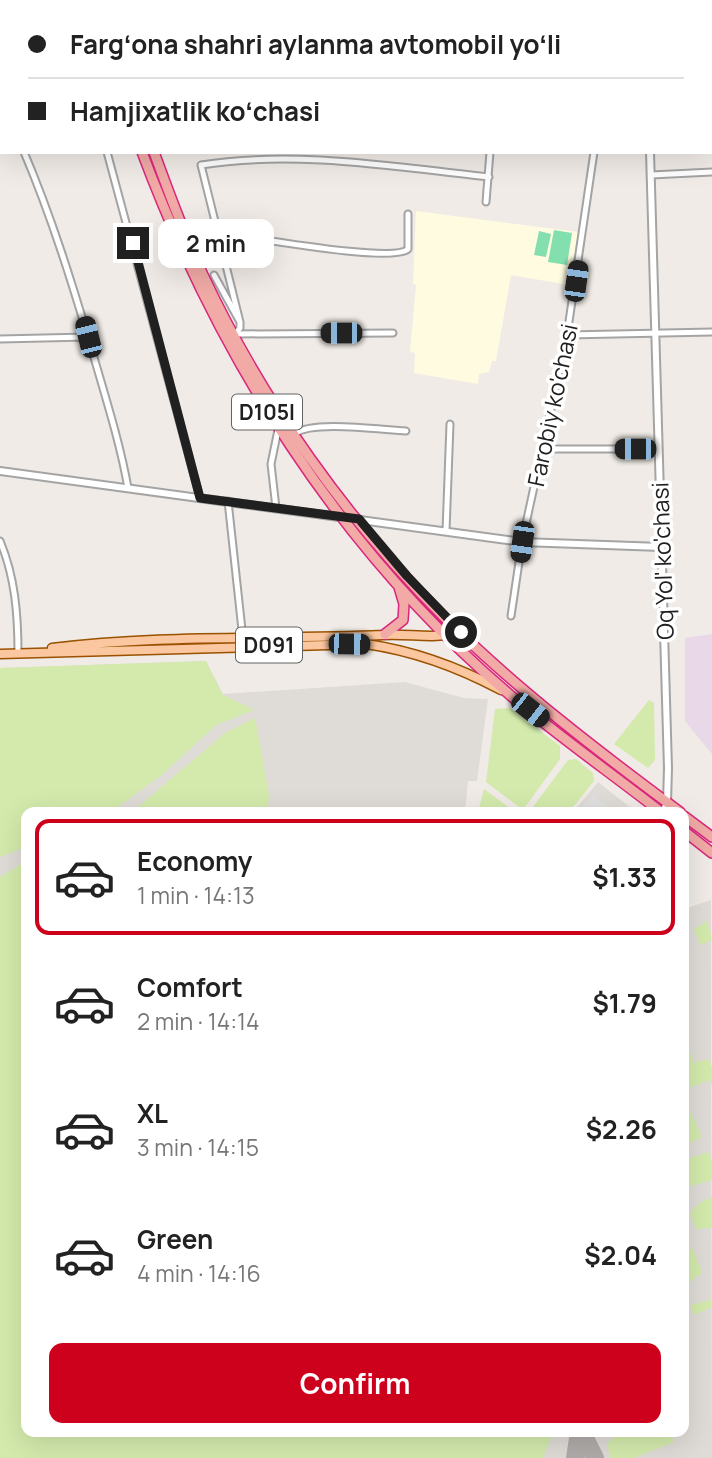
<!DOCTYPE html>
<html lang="en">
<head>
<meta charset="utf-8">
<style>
  :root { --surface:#fff; --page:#f6f6f6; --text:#222; --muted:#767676; --line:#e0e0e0; --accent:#ce011d }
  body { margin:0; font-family:Manrope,sans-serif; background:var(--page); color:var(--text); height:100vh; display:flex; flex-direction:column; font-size:26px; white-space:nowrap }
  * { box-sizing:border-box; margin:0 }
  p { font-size:23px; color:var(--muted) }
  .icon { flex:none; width:38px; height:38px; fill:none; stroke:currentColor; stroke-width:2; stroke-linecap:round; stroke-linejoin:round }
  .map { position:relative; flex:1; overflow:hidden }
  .panel { position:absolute; left:21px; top:807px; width:668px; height:630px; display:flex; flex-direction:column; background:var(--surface); border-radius:14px; box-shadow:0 7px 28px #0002 }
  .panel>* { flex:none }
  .top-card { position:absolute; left:0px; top:0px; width:712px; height:154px; box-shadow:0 7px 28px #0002; display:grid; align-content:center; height:154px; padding:0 28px; background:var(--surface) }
  .end { position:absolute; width:32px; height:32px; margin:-16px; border:9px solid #202020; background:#fff; box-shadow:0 0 0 4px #fff }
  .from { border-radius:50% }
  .bubble { position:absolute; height:49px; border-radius:14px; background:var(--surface); box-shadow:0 7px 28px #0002; font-size:23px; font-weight:700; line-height:49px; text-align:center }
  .car { position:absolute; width:21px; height:42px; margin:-21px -10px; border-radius:9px; box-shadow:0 0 5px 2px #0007; background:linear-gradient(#222 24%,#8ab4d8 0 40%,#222 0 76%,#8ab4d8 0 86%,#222 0) }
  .top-card b { display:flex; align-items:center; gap:24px; height:66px; font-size:26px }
  .top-card b+b { border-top:2px solid var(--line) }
  .top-card i { width:18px; height:18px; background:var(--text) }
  ul { padding:12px 0 0; list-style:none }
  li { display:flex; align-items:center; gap:21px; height:116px; margin:0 14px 10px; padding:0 14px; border:4px solid transparent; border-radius:14px }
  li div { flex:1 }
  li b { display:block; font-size:26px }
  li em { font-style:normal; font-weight:700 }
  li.on { border-color:var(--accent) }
  li>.icon { width:63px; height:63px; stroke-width:1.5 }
  .action { display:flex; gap:14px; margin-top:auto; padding:14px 28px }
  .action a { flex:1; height:80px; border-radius:14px; background:var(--accent); color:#fff; font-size:28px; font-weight:700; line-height:80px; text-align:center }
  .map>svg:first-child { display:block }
  .industrial { fill:#e9d8e8 }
  .education { fill:#fffbe0 }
  .airport { fill:#dfdcd7 }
  .grass { fill:#d3eaac }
  .pitch { fill:#84dfaf }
  .parking { fill:#e0e0e0 }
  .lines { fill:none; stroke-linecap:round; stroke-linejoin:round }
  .taxiway { stroke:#afacaa; stroke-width:18 }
  .minor-casing { stroke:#a4a4a4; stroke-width:9 }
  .tertiary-casing { stroke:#a4a4a4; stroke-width:10 }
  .secondary-casing { stroke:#787405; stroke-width:10 }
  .primary-casing { stroke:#9a5201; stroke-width:11 }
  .trunk-casing { stroke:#da277d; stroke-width:12 }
  .minor { stroke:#fff; stroke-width:5 }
  .tertiary { stroke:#fff; stroke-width:6 }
  .secondary { stroke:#f9f4bb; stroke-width:7 }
  .primary { stroke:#fbc7a0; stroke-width:8 }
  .trunk { stroke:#f1aaa6; stroke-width:9 }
  .route { stroke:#202020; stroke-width:9 }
  .labels { text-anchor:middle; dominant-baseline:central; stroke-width:7; stroke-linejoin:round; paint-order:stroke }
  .shield { fill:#fff; stroke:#636363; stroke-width:2 }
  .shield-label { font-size:21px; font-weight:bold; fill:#202020 }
  .street-label { font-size:23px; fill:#202020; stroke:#fff }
</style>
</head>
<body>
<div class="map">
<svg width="712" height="1458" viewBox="0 0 712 1458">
  <rect width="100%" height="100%" fill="#f0ebe6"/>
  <!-- industrial -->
  <path class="industrial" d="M712 634V754L685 721V638Z"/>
  <!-- education -->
  <path class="education" d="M416 211 578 232 569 285 511 275 496 361H492L489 372 479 374 478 384 414 373 415 353 410 352 416 285 413 284Z"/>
  <!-- airport -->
  <path class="airport" d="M206 661 223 694 405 682 464 698 488 699 477 781H468L465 812H26V1432H684V909L711 900 712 1458H0V668Z
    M598 782 636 812H573Z"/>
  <!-- grass -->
  <path class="grass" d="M206 661 222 694 254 710 216 725 163 774 111 812H26V847L0 857V668Z
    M649 700 654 703 655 760 648 768 614 744Z
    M510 708 560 746V759L523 810 486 782 495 709Z
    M255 718 269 794 268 812H132L225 733Z
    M576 759 593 773 594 781 569 812H529L568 760Z
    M484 789 515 812H478Z
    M26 861V1432H553L543 1458H0V877Z
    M707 921 712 940 700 945 694 929Z
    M684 1036 694 1063 708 1059 712 1067V1085L709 1080 686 1089 684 1102Z
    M691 1113 702 1137 684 1146V1115Z
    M708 1152 712 1161V1180L684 1188V1160Z
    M712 1197V1228L696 1229 690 1214 698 1204Z
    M693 1249 702 1273 684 1286V1250Z
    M711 1300 712 1307 694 1315 690 1305Z
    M618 1432H670L674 1442 634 1458H610L607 1444Z"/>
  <!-- pitch -->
  <path class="pitch" d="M554 230 572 233 567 265 548 262Z
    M539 231 551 234 546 257 534 255Z"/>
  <!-- parking -->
  <path class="parking" d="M593 795 616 812H578Z"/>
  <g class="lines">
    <!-- taxiway -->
    <path class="taxiway" d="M582 1432 595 1458
      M575 1458 579 1432"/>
    <!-- minor casing -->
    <g class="minor-casing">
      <path id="minor" d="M219 0 220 2
        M316 0 317 2
        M0 143 2 142
        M24 152C52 218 73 286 93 354 106 399 120 443 128 488
        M107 152 200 498
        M651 175 712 172
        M486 202 490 152
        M218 233C247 236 393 264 408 249V214
        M214 275 240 322V328L235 334
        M240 322 201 165C295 150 395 167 489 177
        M235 334 393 333
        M567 335 712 332
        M0 339 87 337
        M295 434C311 420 382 430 406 431
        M542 449H658
        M228 501 243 639
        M276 508 271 464 278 430
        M446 531 450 424
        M0 541C15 577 18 614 18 653
        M511 616 522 542 567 335 594 152"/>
    </g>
    <!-- tertiary casing -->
    <g class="tertiary-casing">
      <path id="tertiary" d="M647 0V2
        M650 152 668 768 667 803 663 812
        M0 471 522 542 661 547"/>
    </g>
    <!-- secondary casing -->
    <g class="secondary-casing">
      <path id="secondary" d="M21 0 25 2
        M0 2 2 3
        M710 62H712"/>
    </g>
    <!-- primary casing -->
    <g class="primary-casing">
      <path id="primary" d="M52 648C161 634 273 640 382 635 409 633 435 640 461 632
        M0 654 366 644C415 651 458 667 501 690"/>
    </g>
    <!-- trunk casing -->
    <g class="trunk-casing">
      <path id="trunk" d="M99 0V2
        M115 0 117 2
        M86 2 88 0
        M142 152C220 360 340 550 510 695 558 736 611 773 661 812
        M154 152C169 193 184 235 203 275 262 401 348 522 447 620 518 690 599 752 680 812
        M385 634 403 620 404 604 399 587
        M684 816 712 837
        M684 831 712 853"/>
    </g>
    <!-- minor -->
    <use href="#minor" class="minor"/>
    <!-- tertiary -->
    <use href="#tertiary" class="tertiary"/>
    <!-- secondary -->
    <use href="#secondary" class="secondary"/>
    <!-- primary -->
    <use href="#primary" class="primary"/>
    <!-- trunk -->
    <use href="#trunk" class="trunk"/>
  </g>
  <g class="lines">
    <!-- route -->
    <path class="route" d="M133 243 200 498 359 519 407 576 461 632"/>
  </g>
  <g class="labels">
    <!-- shield labels -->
    <g class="shield">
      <rect x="232" y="394.5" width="70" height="35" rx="5"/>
      <rect x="236" y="627.5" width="66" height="35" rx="5"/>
    </g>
    <g class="shield-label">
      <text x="267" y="412">D105l</text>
      <text x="269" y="645">D091</text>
    </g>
    <!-- street labels -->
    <g class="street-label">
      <text transform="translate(552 405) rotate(-78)">Farobiy ko'chasi</text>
      <text transform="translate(662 561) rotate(-92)">Oq Yol' ko'chasi</text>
    </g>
  </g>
</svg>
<i class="end from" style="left:461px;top:632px"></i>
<i class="end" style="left:133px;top:243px"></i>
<div class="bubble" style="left:158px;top:219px;width:116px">2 min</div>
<i class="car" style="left:576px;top:281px;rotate:8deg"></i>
<i class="car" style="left:341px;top:333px;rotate:270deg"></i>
<i class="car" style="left:88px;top:337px;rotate:346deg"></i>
<i class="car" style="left:635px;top:449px;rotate:270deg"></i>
<i class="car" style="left:522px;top:542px;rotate:188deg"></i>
<i class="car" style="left:349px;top:644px;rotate:91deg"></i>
<i class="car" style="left:530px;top:710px;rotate:128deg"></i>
<div class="top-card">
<b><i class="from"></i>Fargʻona shahri aylanma avtomobil yoʻli</b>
<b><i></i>Hamjixatlik koʻchasi</b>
</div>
<section class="panel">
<ul>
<li class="on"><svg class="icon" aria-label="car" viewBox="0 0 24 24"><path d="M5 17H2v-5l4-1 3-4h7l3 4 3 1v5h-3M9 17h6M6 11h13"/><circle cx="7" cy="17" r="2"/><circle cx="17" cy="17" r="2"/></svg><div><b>Economy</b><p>1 min · 14:13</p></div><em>$1.33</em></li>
<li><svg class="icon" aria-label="car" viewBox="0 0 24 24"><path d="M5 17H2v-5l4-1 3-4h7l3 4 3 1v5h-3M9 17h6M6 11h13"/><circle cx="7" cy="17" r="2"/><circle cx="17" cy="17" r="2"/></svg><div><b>Comfort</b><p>2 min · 14:14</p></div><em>$1.79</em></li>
<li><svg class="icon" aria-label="car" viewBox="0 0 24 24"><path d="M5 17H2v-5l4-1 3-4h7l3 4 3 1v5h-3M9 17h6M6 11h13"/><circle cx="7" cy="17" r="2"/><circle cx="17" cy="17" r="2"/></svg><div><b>XL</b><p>3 min · 14:15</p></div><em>$2.26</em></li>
<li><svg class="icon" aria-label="car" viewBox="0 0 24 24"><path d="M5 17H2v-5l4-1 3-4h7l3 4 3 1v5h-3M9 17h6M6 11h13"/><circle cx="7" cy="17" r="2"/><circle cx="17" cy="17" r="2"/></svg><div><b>Green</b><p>4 min · 14:16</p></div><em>$2.04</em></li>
</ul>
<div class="action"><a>Confirm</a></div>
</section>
</div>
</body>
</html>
